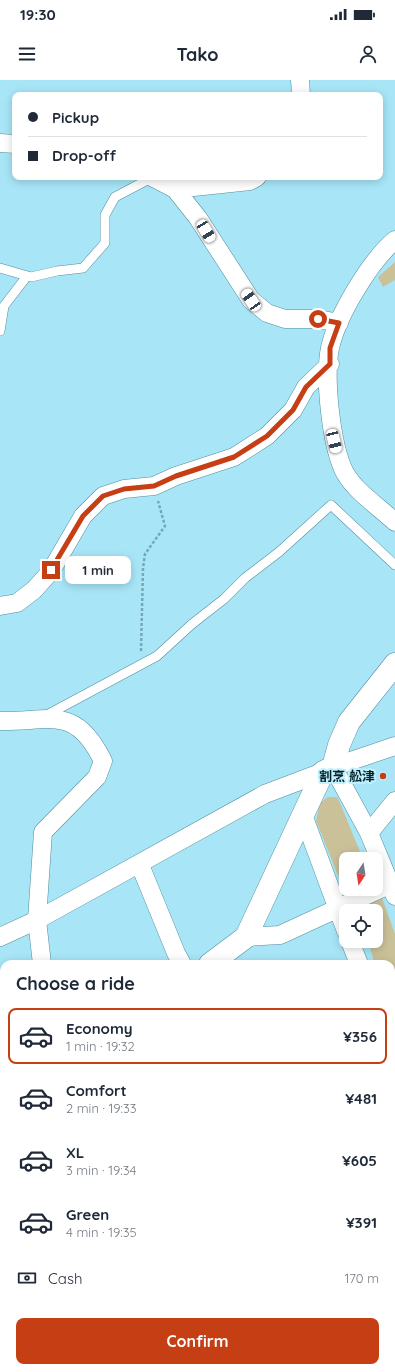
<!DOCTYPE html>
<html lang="en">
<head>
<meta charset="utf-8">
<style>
  :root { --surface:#fff; --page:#f6f6f7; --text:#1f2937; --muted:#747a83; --line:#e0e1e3; --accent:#c63e14 }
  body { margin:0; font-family:Quicksand,"Noto Sans JP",sans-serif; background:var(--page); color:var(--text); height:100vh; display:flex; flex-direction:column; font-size:15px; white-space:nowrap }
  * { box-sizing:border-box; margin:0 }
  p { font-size:13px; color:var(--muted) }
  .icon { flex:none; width:22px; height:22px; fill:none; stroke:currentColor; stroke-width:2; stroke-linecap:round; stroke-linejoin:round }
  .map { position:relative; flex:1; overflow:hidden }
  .details { position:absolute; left:0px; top:880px; width:395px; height:412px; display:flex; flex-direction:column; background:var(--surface); border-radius:12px 12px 0 0; box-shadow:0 2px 10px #0003 }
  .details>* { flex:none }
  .guide { position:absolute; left:12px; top:12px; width:371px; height:88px; border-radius:8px; box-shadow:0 2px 10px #0003; display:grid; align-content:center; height:88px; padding:0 16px; background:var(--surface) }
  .needle { width:26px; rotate:192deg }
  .tools { position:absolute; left:339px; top:772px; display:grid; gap:8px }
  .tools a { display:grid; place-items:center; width:44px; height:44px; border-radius:8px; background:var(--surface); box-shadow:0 2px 10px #0003; font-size:20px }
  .end { position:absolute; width:18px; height:18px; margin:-9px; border:5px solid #c63e14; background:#fff; box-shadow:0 0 0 2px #fff }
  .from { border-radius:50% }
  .bubble { position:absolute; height:28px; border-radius:8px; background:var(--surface); box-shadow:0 2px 10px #0003; font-size:13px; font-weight:800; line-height:28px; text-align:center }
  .car { position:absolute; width:12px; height:24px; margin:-12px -6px; border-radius:5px; box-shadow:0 0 3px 1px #0007; background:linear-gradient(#fff 24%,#345 0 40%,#fff 0 76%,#345 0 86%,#fff 0) }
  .guide b { display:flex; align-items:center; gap:14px; height:38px; font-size:15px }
  .guide b+b { border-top:1px solid var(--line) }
  .guide i { width:10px; height:10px; background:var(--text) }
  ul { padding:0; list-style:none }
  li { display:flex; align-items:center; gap:12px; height:56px; margin:0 8px 6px; padding:0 8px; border:2px solid transparent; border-radius:8px }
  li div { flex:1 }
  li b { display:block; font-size:15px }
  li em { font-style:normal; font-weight:800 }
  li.selected { border-color:var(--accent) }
  li>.icon { width:36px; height:36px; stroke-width:1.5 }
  h2 { padding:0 16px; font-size:18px; line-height:48px }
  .pay { display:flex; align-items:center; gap:10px; height:44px; padding:0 16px; font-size:15px }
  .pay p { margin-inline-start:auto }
  .cta { display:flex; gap:8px; margin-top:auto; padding:8px 16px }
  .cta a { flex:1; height:46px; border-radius:8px; background:var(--accent); color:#fff; font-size:16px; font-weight:800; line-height:46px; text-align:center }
  .status { display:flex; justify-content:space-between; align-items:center; height:28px; padding:0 20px; background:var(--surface); direction:ltr }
  .status svg { height:11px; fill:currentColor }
  header { display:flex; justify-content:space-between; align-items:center; height:52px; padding:0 16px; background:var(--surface); font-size:18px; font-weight:800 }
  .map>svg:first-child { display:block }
  .green { fill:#cbc199 }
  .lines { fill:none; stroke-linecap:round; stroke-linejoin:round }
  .river { stroke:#99a3db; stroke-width:30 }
  .service-casing { stroke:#508d9c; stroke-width:10 }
  .minor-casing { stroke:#508d9c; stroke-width:19 }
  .tertiary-casing { stroke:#508d9c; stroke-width:23 }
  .path { stroke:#75a8b6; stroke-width:2.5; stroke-dasharray:3 2; stroke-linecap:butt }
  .service { stroke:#fff; stroke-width:9 }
  .minor { stroke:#fff; stroke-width:18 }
  .tertiary { stroke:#fff; stroke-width:22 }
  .route { stroke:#c63e14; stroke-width:5 }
  .poi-dot { fill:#c63e14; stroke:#c0f1ff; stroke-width:1.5 }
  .labels { text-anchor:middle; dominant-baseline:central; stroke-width:4; stroke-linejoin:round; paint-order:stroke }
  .poi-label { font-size:13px; font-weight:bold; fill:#072127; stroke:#c0f1ff; text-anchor:end }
</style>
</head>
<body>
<div class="status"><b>19:30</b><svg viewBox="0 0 49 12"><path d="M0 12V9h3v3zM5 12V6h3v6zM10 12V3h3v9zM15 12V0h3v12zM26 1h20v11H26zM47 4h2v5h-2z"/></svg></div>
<header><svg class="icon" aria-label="menu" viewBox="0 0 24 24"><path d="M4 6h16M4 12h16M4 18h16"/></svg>Tako<svg class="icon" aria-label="person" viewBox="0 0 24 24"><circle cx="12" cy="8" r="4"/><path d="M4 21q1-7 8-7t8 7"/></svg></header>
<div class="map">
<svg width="395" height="1292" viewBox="0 0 395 1292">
  <rect width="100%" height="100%" fill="#a8e6f7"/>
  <!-- green -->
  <path class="green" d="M395 182V200L383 207 378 197Z
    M328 717H337L340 723 363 779H346V809H358L346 815 316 741 320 723Z
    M382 818 395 854V901L391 903V884H375L368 861H376V831L358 830Z
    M395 1051V1247L391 1248V1053Z"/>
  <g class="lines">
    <!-- river -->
    <path class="river" d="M0 913 4 912"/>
    <!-- service casing -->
    <g class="service-casing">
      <path id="service" d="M0 188 31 197 57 191 83 188 105 163V135L115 117 153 97
        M0 251 4 226 27 196
        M45 636 157 576 192 544 224 519 245 498 279 472 331 425 395 485"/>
    </g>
    <!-- minor casing -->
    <g class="minor-casing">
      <path id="minor" d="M300 0 301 15
        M0 63 15 64
        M152 97 175 109 198 138 251 220 267 233 285 239H318L339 243
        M175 109 250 101 257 97
        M395 160C370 181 337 236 330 268 324 298 331 366 345 393 356 412 379 427 395 442
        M0 526 17 523 34 510 51 491 83 436 103 416 124 409 154 406 176 396 234 377 267 356 293 330 306 307 330 284
        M0 641C51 642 75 624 103 681L97 697 43 752 37 840 42 884
        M395 666 333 687 369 753 395 816
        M303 735 346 851
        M369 753 395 721
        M140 785 176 873 182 884
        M0 857 37 840 265 714 323 692
        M246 857 280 855 395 802
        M350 861 359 884
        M0 925 4 924
        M391 988 395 1003
        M0 994 4 992
        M391 1044 395 1042
        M0 1135 4 1143
        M0 1182 4 1179
        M0 1277 4 1275
        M231 1288 233 1292
        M213 1292 218 1288"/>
    </g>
    <!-- tertiary casing -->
    <g class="tertiary-casing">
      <path id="tertiary" d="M210 884 246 857 323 692 333 687 339 665 349 642 395 584
        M391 920 395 918
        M0 1095 4 1092
        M371 1288 373 1292"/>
    </g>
    <!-- path -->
    <path class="path" d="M141 571 143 488 145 474 165 446 158 421
      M395 1112V1116
      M391 1244 395 1242"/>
    <!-- service -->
    <use href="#service" class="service"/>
    <!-- minor -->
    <use href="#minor" class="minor"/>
    <!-- tertiary -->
    <use href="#tertiary" class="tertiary"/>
  </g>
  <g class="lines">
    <!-- route -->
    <path class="route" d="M51 490 83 436 103 416 124 409 154 406 176 396 234 377 267 356 293 330 306 307 330 284V268L339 243 318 239"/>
  </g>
  <!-- markers -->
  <circle class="poi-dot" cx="383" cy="696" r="4"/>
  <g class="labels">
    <!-- poi labels -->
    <g class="poi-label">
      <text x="375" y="696">割烹 舩津</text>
    </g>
  </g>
</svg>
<div class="tools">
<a><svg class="needle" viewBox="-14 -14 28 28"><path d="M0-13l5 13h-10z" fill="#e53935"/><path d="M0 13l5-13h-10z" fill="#747a83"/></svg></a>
<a><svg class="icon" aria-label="locate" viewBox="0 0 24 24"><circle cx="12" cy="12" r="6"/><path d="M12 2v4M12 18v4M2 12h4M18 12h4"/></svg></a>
</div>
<i class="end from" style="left:318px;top:239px"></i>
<i class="end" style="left:51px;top:490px"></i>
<div class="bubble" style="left:65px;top:476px;width:66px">1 min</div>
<i class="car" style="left:206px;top:151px;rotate:149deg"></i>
<i class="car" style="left:251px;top:220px;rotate:326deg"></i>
<i class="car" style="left:334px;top:361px;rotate:166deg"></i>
<div class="guide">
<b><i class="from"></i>Pickup</b>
<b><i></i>Drop-off</b>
</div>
<section class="details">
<h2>Choose a ride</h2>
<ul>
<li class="selected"><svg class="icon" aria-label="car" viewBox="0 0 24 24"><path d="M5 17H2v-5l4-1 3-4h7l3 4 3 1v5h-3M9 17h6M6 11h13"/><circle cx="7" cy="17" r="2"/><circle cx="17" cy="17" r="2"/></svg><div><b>Economy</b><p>1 min · 19:32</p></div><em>¥356</em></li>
<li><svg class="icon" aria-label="car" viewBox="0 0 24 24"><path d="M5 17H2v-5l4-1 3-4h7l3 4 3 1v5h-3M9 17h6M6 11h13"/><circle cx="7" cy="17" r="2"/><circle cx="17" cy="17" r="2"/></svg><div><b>Comfort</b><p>2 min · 19:33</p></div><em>¥481</em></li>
<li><svg class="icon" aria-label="car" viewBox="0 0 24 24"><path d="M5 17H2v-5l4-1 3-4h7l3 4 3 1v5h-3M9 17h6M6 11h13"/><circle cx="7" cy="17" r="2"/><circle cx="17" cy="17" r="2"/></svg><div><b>XL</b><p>3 min · 19:34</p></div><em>¥605</em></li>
<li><svg class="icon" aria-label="car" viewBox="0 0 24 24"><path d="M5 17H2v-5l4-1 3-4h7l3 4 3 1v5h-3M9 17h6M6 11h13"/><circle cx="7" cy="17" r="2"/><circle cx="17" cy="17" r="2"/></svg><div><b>Green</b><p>4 min · 19:35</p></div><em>¥391</em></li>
</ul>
<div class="pay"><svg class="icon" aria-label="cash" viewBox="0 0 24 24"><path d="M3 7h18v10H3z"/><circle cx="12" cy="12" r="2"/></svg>Cash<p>170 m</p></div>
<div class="cta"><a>Confirm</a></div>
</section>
</div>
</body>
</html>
